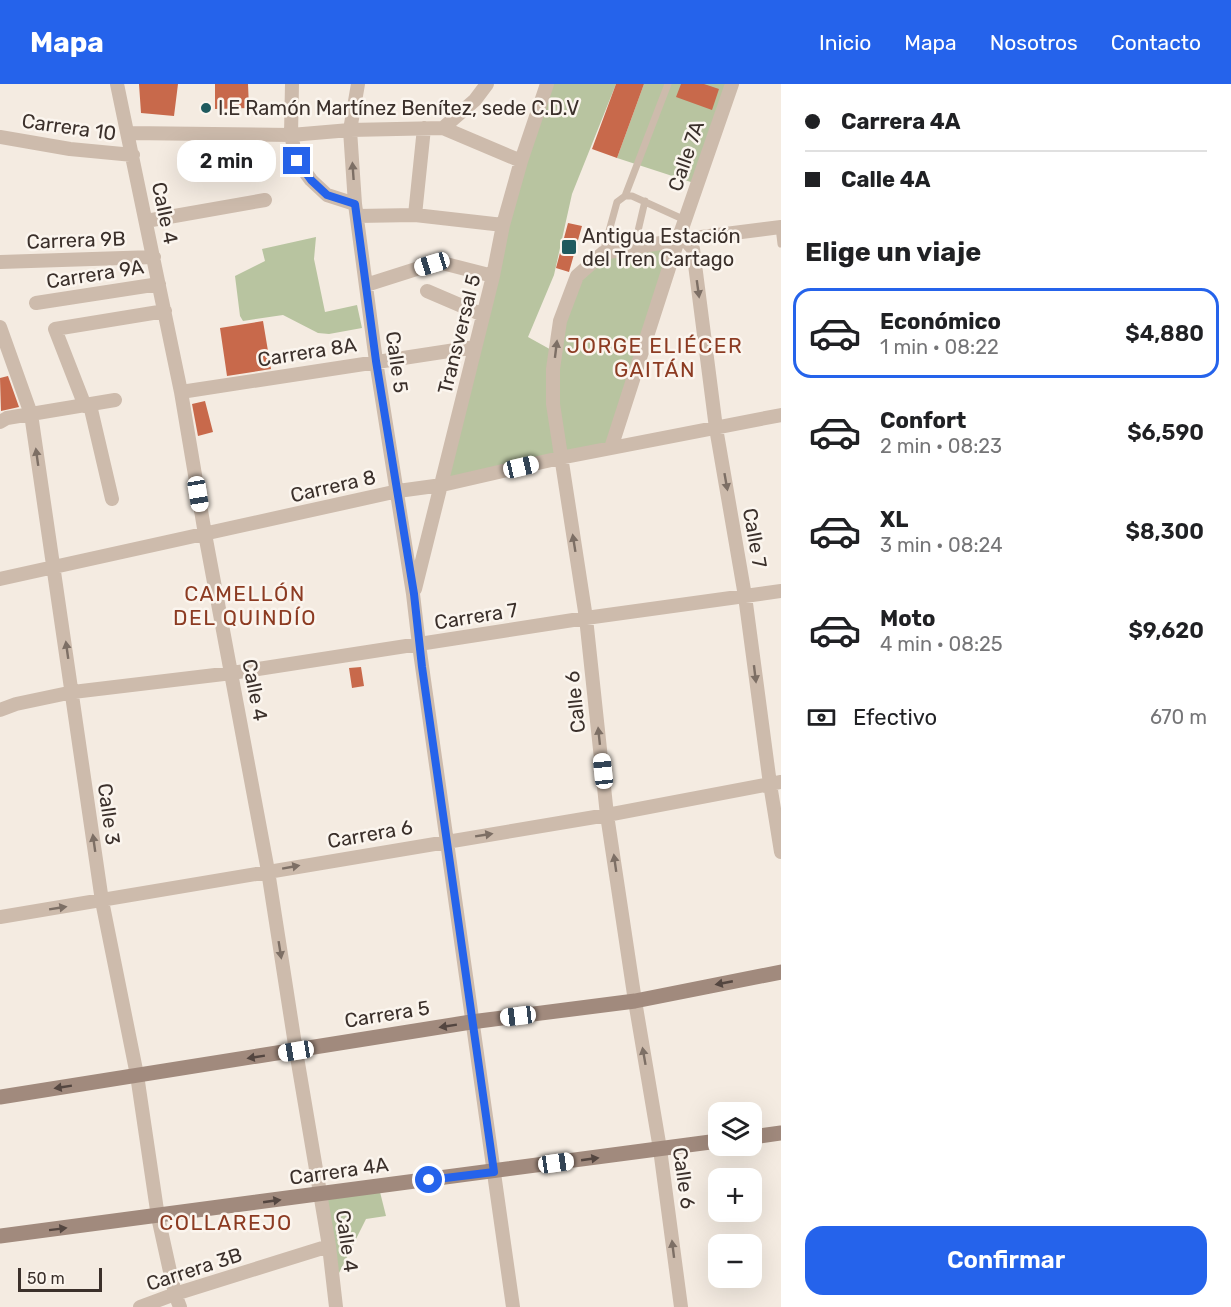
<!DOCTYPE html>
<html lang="es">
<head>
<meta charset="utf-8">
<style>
  :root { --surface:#fff; --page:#f2f2f2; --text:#202124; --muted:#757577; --line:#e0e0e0; --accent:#2563eb }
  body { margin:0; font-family:Rubik,sans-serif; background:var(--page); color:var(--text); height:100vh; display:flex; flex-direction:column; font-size:22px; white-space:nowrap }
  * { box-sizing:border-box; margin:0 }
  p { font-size:20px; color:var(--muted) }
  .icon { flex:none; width:33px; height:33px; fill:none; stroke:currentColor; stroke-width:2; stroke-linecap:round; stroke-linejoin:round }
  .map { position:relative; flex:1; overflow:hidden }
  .panel { display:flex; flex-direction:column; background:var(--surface); width:450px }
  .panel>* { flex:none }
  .top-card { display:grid; align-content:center; height:132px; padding:0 24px; background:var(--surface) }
  .tools { position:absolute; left:708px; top:1018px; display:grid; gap:12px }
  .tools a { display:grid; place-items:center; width:54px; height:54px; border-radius:12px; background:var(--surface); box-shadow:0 6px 24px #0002; font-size:30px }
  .scale { position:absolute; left:18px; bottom:15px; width:84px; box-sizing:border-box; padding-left:6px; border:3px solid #3b302b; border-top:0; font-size:16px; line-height:21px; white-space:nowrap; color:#3b302b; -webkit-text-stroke:4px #fbf5ee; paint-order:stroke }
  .end { position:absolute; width:27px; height:27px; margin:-14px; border:8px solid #2563eb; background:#fff; box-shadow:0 0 0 3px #fff }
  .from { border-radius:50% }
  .bubble { position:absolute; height:42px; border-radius:18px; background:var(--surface); box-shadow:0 6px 24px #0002; font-size:20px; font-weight:600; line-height:42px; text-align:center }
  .car { position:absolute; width:18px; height:36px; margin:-18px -9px; border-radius:8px; box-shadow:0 0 4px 2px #0007; background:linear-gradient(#fff 24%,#345 0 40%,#fff 0 76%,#345 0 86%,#fff 0) }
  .top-card b { display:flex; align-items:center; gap:21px; height:57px; font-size:22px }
  .top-card b+b { border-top:2px solid var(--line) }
  .top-card i { width:15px; height:15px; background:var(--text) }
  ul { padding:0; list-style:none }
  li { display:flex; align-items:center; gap:18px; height:90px; margin:0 12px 9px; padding:0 12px; border:3px solid transparent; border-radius:18px }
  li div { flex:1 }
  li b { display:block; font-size:22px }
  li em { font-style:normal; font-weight:600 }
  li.selected { border-color:var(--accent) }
  li>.icon { width:54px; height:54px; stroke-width:1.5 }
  h2 { padding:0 24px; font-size:27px; line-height:72px }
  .pay { display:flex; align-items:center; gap:15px; height:66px; padding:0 24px; font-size:22px }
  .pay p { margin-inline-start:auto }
  .button { display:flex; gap:12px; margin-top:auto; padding:12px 24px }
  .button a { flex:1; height:69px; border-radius:18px; background:var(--accent); color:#fff; font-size:24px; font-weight:600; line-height:69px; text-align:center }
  header { display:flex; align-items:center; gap:36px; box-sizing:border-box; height:84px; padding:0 30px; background:var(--accent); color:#fff }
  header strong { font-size:28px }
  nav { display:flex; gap:33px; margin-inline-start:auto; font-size:21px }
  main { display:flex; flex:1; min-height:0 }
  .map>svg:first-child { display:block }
  .green { fill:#b8c4a0 }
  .building { fill:#c8694b }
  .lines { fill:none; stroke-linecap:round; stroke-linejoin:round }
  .service { stroke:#cdbbac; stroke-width:7 }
  .minor { stroke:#cdbbac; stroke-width:14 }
  .secondary { stroke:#a18a7d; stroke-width:15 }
  .oneway { fill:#7d6f65 }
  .oneway2 { fill:#544640 }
  .route { stroke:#2563eb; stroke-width:8 }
  .poi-dot { fill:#1f5a5e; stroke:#fbf5ee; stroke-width:2 }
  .labels { text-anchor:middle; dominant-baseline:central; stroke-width:5; stroke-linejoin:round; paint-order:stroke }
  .poi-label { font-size:20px; fill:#3b302b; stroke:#fbf5ee; text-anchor:start }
  .street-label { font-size:20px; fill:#3b302b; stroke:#fbf5ee }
  .neighbourhood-label { font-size:21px; letter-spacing:1.5px; fill:#8c3b22; stroke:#fbf5ee }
</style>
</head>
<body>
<header>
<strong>Mapa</strong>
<nav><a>Inicio</a><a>Mapa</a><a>Nosotros</a><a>Contacto</a></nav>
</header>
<main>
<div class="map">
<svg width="781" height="1223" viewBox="0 0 781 1223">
  <rect width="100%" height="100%" fill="#f4ebe1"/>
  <!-- green -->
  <path class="green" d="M547 0H616L572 110 554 191 528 253 555 268 577 192 603 169 678 156 611 364 443 397 475 263Z
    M644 0H728L697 100 617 74Z
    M316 153 314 175 325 228 357 221 362 244 329 250 318 249 283 231 243 237 240 232 235 192 265 177 262 165Z
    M380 1108 386 1132 366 1135 337 1193 324 1113Z"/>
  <!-- building -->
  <path class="building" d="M139 0H178L174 32 141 29Z
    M215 0H248L249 24 215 25Z
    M616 0H644L617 74 592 65Z
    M681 0H704L719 5 712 26 676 13Z
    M568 139 582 142 569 188 556 184Z
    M263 237 271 285 227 292 220 244Z
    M8 292 19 323 1 327 0 294Z
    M205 317 213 348 198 352 192 320Z
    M361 583 364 602 352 604 349 584Z"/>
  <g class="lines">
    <!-- service -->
    <path class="service" d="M625 112 668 0
      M779 143 781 160
      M634 164 645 117
      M603 169 617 118 625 112H632L685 136"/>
    <!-- minor -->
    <path class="minor" d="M117 0 181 308 205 450 268 787 296 967 329 1162 336 1223
      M292 0 291 51 297 77 311 96 327 111 355 120
      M358 0 350 46 355 120 376 277 413 510 419 561 513 1223
      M443 44 475 16 487 0
      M128 49 291 51 350 46 443 44 521 77
      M0 53 70 65 133 71
      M415 131 424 44
      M357 132 415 131 503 141
      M146 137 265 116
      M678 156 687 158 693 165 716 344 745 512 770 700 781 768
      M0 178 154 173
      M366 201 432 180 442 179 493 192
      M427 207 483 231
      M36 219 159 200
      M0 243 31 330 102 817 137 991 158 1133 175 1210 180 1223
      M181 308 475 263
      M90 321 112 415
      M85 322 55 245 165 227
      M0 338 7 334 115 316
      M611 364 678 156 732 0
      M0 495 398 407 442 401 560 374 781 331
      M415 505 493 192 503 141 521 77 547 0
      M0 626 16 620 73 608 232 589 586 534 781 507
      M0 833 607 731 781 698
      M140 1223 175 1210 329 1162
      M681 1223 660 1065 635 917 607 731 586 534 553 320V285L560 237 577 192 603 169 678 156 781 143"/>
    <!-- secondary -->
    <path class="secondary" d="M0 1013 471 938 635 917 781 888
      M752 1053 781 1049
      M0 1152 718 1057"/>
  </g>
  <!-- one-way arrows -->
  <defs><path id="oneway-solid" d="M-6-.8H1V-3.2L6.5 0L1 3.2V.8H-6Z" transform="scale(1.5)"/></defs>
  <g class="oneway">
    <use href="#oneway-solid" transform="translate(353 87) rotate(-94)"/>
    <use href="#oneway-solid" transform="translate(698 205) rotate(82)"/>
    <use href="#oneway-solid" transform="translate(556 265) rotate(-83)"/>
    <use href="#oneway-solid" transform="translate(37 373) rotate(-98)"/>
    <use href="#oneway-solid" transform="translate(726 398) rotate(80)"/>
    <use href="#oneway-solid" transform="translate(574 459) rotate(-99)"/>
    <use href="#oneway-solid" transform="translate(67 566) rotate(-98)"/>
    <use href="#oneway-solid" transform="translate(755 590) rotate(83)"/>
    <use href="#oneway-solid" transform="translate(599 652) rotate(-96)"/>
    <use href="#oneway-solid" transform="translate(484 751) rotate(-9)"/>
    <use href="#oneway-solid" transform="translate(94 759) rotate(-98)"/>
    <use href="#oneway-solid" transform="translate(615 779) rotate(-98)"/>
    <use href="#oneway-solid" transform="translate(291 783) rotate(-10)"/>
    <use href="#oneway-solid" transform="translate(58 824) rotate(-9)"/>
    <use href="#oneway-solid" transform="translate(280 866) rotate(81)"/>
    <use href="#oneway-solid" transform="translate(644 972) rotate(-100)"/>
    <use href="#oneway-solid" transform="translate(673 1165) rotate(-97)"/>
  </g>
  <g class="oneway2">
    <use href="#oneway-solid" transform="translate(724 899) rotate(169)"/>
    <use href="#oneway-solid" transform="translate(448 942) rotate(171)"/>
    <use href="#oneway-solid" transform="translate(256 973) rotate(171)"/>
    <use href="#oneway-solid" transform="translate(63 1003) rotate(171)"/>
    <use href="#oneway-solid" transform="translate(590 1075) rotate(-8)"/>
    <use href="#oneway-solid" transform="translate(272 1117) rotate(-8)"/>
    <use href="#oneway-solid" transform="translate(58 1145) rotate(-7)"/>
  </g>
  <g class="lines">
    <!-- route -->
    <path class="route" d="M297 77 311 96 327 111 355 120 376 277 414 510 422 583 494 1088 429 1096"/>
  </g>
  <!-- markers -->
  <g class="poi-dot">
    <circle cx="206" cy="24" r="6"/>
    <rect x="561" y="155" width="16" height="16" rx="3"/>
  </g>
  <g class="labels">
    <!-- poi labels -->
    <g class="poi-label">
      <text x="218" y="24">I.E Ramón Martínez Benítez, sede C.D.V</text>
      <text x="582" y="152">Antigua Estación<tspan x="582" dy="23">del Tren Cartago</tspan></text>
    </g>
    <!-- street labels -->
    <g class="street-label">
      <text transform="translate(69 43) rotate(8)">Carrera 10</text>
      <text transform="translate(686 72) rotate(-71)">Calle 7A</text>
      <text transform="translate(165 129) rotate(78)">Calle 4</text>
      <text transform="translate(76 156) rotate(-2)">Carrera 9B</text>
      <text transform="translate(95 190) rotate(-9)">Carrera 9A</text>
      <text transform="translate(459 250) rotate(-76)">Transversal 5</text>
      <text transform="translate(307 268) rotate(-9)">Carrera 8A</text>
      <text transform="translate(397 278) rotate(82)">Calle 5</text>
      <text transform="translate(333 402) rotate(-13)">Carrera 8</text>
      <text transform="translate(755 454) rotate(80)">Calle 7</text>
      <text transform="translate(476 532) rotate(-9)">Carrera 7</text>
      <text transform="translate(255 606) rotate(79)">Calle 4</text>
      <text transform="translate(575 618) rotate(-96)">Calle 6</text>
      <text transform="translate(109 730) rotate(82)">Calle 3</text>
      <text transform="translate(370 750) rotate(-10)">Carrera 6</text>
      <text transform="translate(387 930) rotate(-9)">Carrera 5</text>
      <text transform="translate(339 1087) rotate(-8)">Carrera 4A</text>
      <text transform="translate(684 1094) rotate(82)">Calle 6</text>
      <text transform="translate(347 1157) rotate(82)">Calle 4</text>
      <text transform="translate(194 1185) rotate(-18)">Carrera 3B</text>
    </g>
    <!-- neighbourhood labels -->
    <g class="neighbourhood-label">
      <text x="655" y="261">JORGE ELIÉCER<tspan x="655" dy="24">GAITÁN</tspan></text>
      <text x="245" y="509">CAMELLÓN<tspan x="245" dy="24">DEL QUINDÍO</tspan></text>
      <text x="226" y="1138">COLLAREJO</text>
    </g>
  </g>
</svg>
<div class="tools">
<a><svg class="icon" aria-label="layers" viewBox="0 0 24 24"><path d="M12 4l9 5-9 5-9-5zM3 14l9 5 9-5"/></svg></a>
<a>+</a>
<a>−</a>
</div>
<div class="scale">50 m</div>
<i class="end from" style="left:429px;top:1096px"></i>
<i class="end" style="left:297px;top:77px"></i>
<div class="bubble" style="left:177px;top:56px;width:99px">2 min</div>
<i class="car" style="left:432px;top:180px;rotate:253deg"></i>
<i class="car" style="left:521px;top:383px;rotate:77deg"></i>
<i class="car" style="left:198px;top:410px;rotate:171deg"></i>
<i class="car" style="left:603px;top:687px;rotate:354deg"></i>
<i class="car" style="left:518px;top:932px;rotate:263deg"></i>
<i class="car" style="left:296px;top:967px;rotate:261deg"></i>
<i class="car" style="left:556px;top:1079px;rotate:82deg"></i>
</div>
<section class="panel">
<div class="top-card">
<b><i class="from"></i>Carrera 4A</b>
<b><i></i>Calle 4A</b>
</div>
<h2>Elige un viaje</h2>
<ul>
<li class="selected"><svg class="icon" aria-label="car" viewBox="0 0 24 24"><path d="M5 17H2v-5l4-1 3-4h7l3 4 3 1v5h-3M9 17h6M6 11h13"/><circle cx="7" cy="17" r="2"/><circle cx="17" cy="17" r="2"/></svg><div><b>Económico</b><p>1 min · 08:22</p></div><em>$4,880</em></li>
<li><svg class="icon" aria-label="car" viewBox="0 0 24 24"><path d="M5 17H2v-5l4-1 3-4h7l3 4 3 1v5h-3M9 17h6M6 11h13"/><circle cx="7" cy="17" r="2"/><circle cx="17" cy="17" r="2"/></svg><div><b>Confort</b><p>2 min · 08:23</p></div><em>$6,590</em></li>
<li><svg class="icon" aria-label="car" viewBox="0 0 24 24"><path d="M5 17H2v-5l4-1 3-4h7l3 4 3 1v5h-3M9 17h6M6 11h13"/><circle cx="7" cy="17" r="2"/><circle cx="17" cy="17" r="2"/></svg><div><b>XL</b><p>3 min · 08:24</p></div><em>$8,300</em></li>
<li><svg class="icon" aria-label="car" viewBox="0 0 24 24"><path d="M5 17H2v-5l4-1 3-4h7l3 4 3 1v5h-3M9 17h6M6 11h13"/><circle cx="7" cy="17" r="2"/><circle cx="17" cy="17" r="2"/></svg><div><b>Moto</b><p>4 min · 08:25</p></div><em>$9,620</em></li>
</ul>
<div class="pay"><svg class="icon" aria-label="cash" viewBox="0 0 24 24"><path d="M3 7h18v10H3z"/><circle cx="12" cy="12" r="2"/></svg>Efectivo<p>670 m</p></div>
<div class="button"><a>Confirmar</a></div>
</section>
</main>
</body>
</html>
